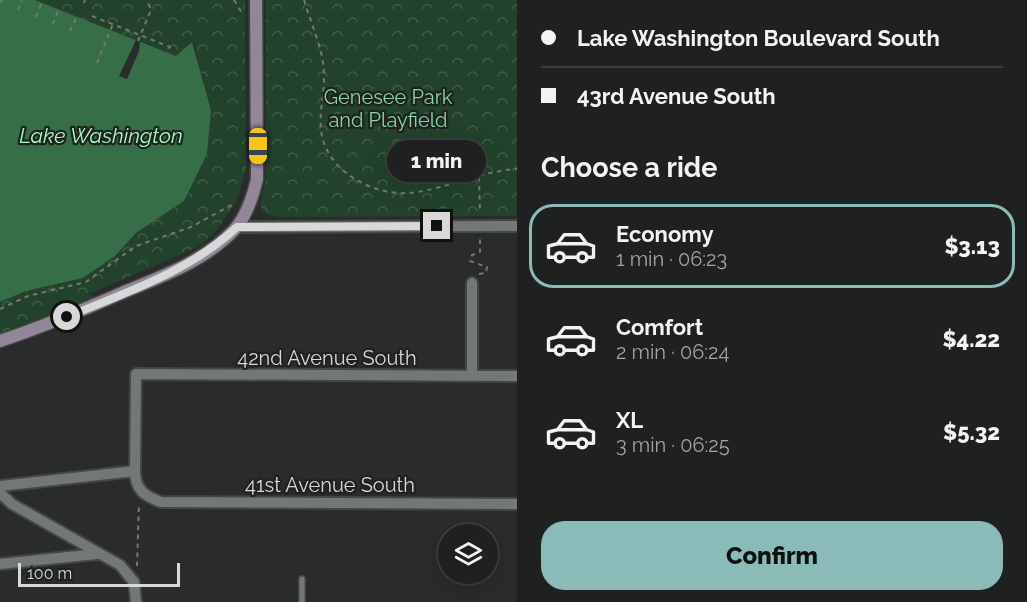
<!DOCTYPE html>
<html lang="en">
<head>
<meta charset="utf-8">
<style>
  :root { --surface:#1f2120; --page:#2c2e2d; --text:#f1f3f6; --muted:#a1a3a5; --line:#3c3e3e; --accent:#8bbbb9 }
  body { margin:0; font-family:Raleway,sans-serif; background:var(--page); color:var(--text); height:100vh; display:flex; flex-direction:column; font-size:22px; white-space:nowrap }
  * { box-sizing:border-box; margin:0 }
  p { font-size:20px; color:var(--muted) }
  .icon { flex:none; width:33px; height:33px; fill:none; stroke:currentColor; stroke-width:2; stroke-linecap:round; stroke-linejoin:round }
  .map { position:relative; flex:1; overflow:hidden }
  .side { display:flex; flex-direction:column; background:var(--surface); width:510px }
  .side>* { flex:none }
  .top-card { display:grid; align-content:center; height:132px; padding:0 24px; background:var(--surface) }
  .tools { position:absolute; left:438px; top:524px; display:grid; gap:12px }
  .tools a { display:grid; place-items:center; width:60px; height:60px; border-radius:50%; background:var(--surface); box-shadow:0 6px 24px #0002,0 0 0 2px var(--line); font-size:30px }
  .scale { position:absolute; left:18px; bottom:15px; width:162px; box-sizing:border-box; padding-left:6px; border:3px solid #d7d9d8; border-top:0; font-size:16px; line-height:21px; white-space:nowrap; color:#d7d9d8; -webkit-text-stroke:4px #1f2220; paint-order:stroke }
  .end { position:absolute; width:27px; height:27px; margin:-14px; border:8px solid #d7d9d8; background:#111; box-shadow:0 0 0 3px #111 }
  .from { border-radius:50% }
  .bubble { position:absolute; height:42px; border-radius:21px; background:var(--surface); box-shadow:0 6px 24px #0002,0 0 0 2px var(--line); font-size:20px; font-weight:800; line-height:42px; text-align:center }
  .car { position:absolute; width:18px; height:36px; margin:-18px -9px; border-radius:8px; box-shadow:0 0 4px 2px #0007; background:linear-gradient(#f5c518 24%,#345 0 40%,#f5c518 0 76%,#345 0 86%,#f5c518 0) }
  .top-card b { display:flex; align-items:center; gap:21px; height:57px; font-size:22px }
  .top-card b+b { border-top:2px solid var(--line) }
  .top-card i { width:15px; height:15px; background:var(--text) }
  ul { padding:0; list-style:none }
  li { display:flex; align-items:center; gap:18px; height:84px; margin:0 12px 9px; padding:0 12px; border:3px solid transparent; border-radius:24px }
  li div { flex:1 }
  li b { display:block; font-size:22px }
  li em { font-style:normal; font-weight:800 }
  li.active { border-color:var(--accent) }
  li>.icon { width:54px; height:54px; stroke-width:1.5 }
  h2 { padding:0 24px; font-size:27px; line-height:72px }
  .action { display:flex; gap:12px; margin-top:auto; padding:12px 24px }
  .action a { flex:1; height:69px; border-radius:24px; background:var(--accent); color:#111; font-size:24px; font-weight:800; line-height:69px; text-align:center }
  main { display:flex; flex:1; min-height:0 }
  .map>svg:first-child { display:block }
  .park { fill:url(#park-crowns) }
  .water { fill:#366f47 }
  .pier { fill:#292c2a }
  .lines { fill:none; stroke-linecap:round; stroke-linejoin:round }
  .service-casing { stroke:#454745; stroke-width:8 }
  .minor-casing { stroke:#454745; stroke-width:14 }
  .secondary-casing { stroke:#454745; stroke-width:15 }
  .path { stroke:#757776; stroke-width:2; stroke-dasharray:4.5 4.5; stroke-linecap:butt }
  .service { stroke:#747875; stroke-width:5 }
  .minor { stroke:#747875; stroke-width:10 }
  .secondary { stroke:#918798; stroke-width:12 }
  .route { stroke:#d7d9d8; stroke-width:8 }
  .labels { text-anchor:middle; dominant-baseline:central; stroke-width:4.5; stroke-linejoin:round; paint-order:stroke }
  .park-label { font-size:20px; fill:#86d99c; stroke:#1f2220 }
  .street-label { font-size:20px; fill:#d7d9d8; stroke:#1f2220 }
  .water-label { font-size:21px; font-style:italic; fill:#a7fbbc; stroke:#1f2220 }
</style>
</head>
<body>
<main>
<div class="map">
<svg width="517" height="602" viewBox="0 0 517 602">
  <defs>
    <pattern id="park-crowns" width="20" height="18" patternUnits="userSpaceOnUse" patternTransform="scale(1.5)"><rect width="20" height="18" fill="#22422b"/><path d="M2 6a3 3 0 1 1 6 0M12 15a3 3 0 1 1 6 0" fill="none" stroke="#415d49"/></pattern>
  </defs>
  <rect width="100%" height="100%" fill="#292c2a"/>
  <!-- park -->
  <path class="park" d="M35 0H245L246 170 236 202 217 230 200 246 89 294 102 302 0 340V302L26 291 83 278 115 256 136 233 184 201 207 154 211 110 193 42 176 56Z
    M266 0H517V216L276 217 263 212 260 204 266 179Z"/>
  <!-- water -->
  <path class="water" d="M0 0H35L176 56 192 42 211 110 207 154 184 201 136 233 115 256 83 278 26 291 0 302Z"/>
  <!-- pier -->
  <path class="pier" d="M136 40 140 42 139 51 127 79 119 76Z"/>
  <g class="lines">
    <!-- service casing -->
    <g class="service-casing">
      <path id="service" d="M302 602V579"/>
    </g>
    <!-- minor casing -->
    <g class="minor-casing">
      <path id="minor" d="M237 227 517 226
        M472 283V376
        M517 376 136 374 135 471C135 489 144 496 161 502L517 504
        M0 486 135 471
        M0 493 12 504 120 565 134 582 136 602
        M0 564 97 554"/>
    </g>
    <!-- secondary casing -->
    <g class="secondary-casing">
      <path id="secondary" d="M0 341C42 327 83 310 124 292 163 276 205 261 235 229 247 215 253 196 257 179L256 0"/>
    </g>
    <!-- path -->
    <path class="path" d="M234 0 242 13
      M304 0C311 24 322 46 324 71 325 91 319 110 321 130 325 170 372 196 410 193 446 189 481 171 517 169
      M1 3 2 0
      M84 3 85 0
      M18 10 22 0
      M92 16 170 47 168 53
      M36 17 42 2
      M53 24 59 8
      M70 31 77 16
      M138 41 151 10 147 0
      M97 63 113 24
      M479 177 480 213
      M479 274 486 273 487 267 470 261 472 255 480 252V239
      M0 309 28 296 86 282 136 246 191 227 235 203
      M137 566 139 503"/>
    <!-- service -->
    <use href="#service" class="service"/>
    <!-- minor -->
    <use href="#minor" class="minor"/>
    <!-- secondary -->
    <use href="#secondary" class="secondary"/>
  </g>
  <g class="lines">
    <!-- route -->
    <path class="route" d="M67 317C126 292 189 272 237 227L437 226"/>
  </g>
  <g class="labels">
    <!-- park labels -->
    <g class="park-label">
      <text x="388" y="97">Genesee Park<tspan x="388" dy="23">and Playfield</tspan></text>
    </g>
    <!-- street labels -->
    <g class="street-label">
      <text x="327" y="358">42nd Avenue South</text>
      <text x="330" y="485">41st Avenue South</text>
    </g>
    <!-- water labels -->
    <g class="water-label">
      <text x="101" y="135">Lake Washington</text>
    </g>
  </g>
</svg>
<div class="tools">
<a><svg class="icon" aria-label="layers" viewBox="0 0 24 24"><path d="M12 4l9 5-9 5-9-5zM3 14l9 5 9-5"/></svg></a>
</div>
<div class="scale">100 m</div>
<i class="end from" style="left:67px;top:317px"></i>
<i class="end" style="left:437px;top:226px"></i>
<div class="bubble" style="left:387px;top:140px;width:99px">1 min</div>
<i class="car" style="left:258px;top:146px;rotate:180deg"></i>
</div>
<section class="side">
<div class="top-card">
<b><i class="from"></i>Lake Washington Boulevard South</b>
<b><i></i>43rd Avenue South</b>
</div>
<h2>Choose a ride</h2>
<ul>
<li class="active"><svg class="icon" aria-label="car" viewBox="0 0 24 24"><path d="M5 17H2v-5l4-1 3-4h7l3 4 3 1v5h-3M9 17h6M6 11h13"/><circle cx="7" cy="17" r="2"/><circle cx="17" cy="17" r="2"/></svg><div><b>Economy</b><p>1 min · 06:23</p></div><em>$3.13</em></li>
<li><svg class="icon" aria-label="car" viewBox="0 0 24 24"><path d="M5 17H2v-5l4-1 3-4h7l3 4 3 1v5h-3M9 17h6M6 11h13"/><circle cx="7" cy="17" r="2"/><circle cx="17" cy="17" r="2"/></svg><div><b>Comfort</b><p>2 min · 06:24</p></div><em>$4.22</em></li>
<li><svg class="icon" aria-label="car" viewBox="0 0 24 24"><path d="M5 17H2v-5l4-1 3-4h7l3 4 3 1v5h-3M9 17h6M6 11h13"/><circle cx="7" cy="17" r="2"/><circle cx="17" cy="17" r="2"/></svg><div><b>XL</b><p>3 min · 06:25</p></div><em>$5.32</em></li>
</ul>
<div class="action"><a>Confirm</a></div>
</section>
</main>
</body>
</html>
